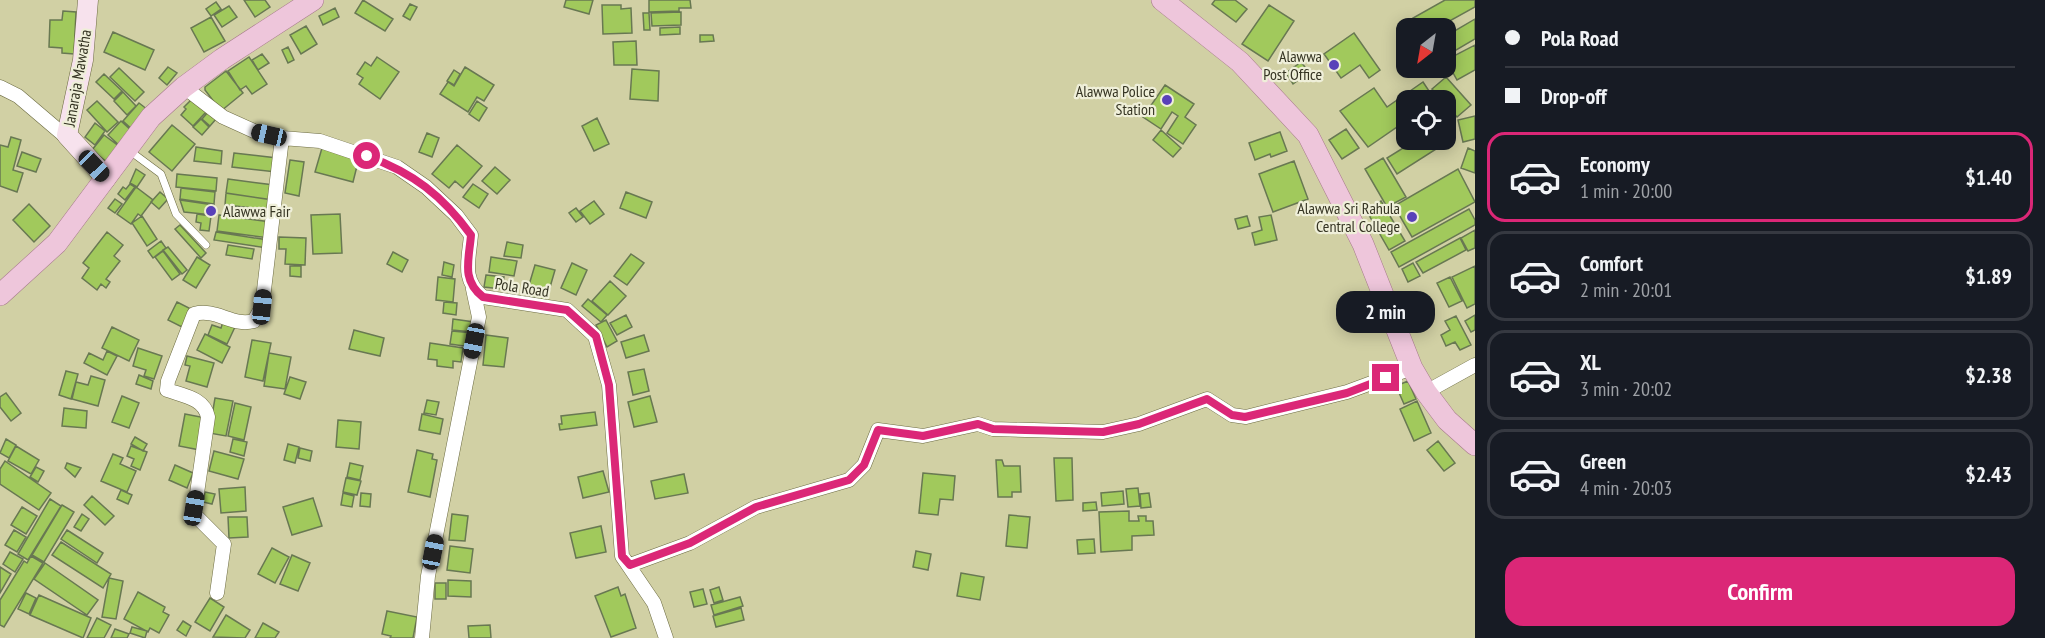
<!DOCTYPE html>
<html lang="en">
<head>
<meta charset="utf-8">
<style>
  :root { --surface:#171b24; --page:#242831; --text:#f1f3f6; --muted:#9ea1a6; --line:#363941; --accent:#db2777 }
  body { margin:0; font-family:"PT Sans Narrow",sans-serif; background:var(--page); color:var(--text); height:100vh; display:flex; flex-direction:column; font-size:22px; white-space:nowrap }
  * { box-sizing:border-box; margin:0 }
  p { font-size:20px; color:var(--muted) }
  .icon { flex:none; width:33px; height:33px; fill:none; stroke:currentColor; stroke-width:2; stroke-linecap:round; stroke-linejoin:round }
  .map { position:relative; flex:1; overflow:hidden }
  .drawer { display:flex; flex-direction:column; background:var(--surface); width:570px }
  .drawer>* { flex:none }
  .banner { display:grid; align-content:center; height:132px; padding:0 30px; background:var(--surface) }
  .needle { width:39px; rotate:211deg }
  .fabs { position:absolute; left:1396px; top:18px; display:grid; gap:12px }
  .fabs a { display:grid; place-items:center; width:60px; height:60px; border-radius:12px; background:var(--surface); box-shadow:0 3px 15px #0003; font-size:30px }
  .end { position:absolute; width:27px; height:27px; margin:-14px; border:8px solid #db2777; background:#fff; box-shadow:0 0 0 3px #fff }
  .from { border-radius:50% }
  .bubble { position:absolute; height:42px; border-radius:18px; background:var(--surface); box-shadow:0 3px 15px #0003; font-size:20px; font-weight:800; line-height:42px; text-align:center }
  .car { position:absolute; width:18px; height:36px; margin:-18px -9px; border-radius:8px; box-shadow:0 0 4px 2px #0007; background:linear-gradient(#222 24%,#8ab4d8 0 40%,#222 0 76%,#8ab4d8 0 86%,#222 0) }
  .banner b { display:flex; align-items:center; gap:21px; height:57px; font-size:22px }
  .banner b+b { border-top:2px solid var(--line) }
  .banner i { width:15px; height:15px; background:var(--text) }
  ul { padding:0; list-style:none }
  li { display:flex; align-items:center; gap:18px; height:90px; margin:0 12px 9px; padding:0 18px; border:3px solid var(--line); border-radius:18px }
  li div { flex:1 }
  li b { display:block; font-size:22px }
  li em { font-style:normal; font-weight:800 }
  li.current { border-color:var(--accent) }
  li>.icon { width:54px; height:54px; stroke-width:1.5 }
  .cta { display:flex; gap:12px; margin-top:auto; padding:12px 30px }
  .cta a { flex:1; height:69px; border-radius:18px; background:var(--accent); color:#fff; font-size:24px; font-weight:800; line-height:69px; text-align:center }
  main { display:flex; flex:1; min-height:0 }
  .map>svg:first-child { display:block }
  .building { fill:#a1c95c; stroke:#687852; stroke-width:1.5 }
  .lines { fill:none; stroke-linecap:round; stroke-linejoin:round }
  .lane-casing { stroke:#6c6b42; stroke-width:8 }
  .street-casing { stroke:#6c6b42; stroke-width:15 }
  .secondary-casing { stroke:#6c6b42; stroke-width:21 }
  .primary-casing { stroke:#a67a8b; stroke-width:22 }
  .lane { stroke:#fff; stroke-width:7 }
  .street { stroke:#fff; stroke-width:14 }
  .secondary { stroke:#f7e2ed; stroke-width:20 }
  .primary { stroke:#eec6db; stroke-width:21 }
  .route { stroke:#db2777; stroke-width:8 }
  .poi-dot { fill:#5941b9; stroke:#efefd9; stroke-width:2 }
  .labels { text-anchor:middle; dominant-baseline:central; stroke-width:4.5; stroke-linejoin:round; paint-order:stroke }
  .poi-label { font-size:16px; fill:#353423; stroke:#efefd9; text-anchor:end }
  .street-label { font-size:16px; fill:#353423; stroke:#efefd9 }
</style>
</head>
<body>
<main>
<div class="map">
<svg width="1475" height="638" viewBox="0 0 1475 638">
  <rect width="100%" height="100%" fill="#d1d0a4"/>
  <!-- building -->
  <path class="building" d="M244 0H265L270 7 255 17Z
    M363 0 393 19 385 31 355 13Z
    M566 0H593L589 14 564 7Z
    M649 0H690L691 8H679V11L649 12Z
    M1215 0H1235L1247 9 1236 22 1212 4Z
    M1445 0H1475V7L1437 28H1419L1413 18Z
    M216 2 221 9 211 16 206 9Z
    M410 4 417 7 410 20 403 16Z
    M602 5H621V9L631 8 632 33 603 34Z
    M1269 5 1294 21 1268 61 1242 44Z
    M229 6 237 17 222 27 214 15Z
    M335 8 339 17 323 25 319 16Z
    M63 11 76 12 74 54 62 53V48L49 47 50 20H62Z
    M681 12V25L652 26 651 13Z
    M643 13H649L650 30H644Z
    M211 17 225 41 204 52 191 28Z
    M1475 19V39L1446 56V36Z
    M306 26 317 44 301 54 290 35Z
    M680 27V34L660 35V28Z
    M113 32 154 50 145 70 104 52Z
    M1354 33 1380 70 1369 78 1360 65 1341 78 1324 54Z
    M700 35H713L714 41 700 42Z
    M636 41 637 65H614L613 42Z
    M1475 45V70L1457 80 1446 60Z
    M288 47 294 60 288 63 282 50Z
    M262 54 269 63 258 70 252 60Z
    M249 57 267 84 252 94 246 86 240 90 228 71Z
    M377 57 399 72 380 99 359 84 363 78 357 74 365 62 371 66Z
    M1301 62 1309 72 1293 84 1286 73Z
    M168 67 177 73 167 85 159 78Z
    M465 67 494 85 484 101 477 97 468 112 440 94 448 82 454 86Z
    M119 68 144 92 135 101 110 77Z
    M632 69 659 71 658 101 630 99Z
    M454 70 460 74 454 85 447 81Z
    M226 71 243 93 221 111 205 90V87Z
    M104 74 122 91 114 99 96 82Z
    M1446 77 1471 105 1457 117 1446 105V100H1442L1432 89Z
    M1423 82 1435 100H1407V120L1368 147 1340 111 1374 88 1387 107Z
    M1165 85 1194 104 1185 117 1196 125 1183 144 1167 133 1178 116 1172 112 1161 129 1143 117Z
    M123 92 136 106 127 115 114 101Z
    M192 99 206 112 193 126 181 115 186 109 184 107Z
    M97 101 118 122 107 132 87 110Z
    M477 101 487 108 479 121 469 114Z
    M139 103 152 113 135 132 123 121Z
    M208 112 216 119 210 126 202 119Z
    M1475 116V139L1463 142 1458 120Z
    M597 118 609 144 594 151 582 126Z
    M201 119 209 127 202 135 193 127Z
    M121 121 134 133 121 147 108 135Z
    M95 123 105 131 95 145 85 137Z
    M1446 124 1455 137 1397 174 1387 158 1416 140H1446Z
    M172 125 195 144 172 171 149 152Z
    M1346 129 1359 148 1342 159 1329 140Z
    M1161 130 1181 148 1173 157 1153 140Z
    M1280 132 1287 151 1271 157 1270 154 1255 160 1249 143Z
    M427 133 439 138 432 157 419 152Z
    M104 135 120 147 108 163 92 150Z
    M11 137 21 140 13 170 23 173 17 192 0 186V145L8 147Z
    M457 145 482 166 463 188 455 181 449 188 432 174Z
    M196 147 222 151 221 164 194 161Z
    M322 148 359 158 353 182 315 172Z
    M1468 148 1475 151V173L1461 168Z
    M22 152 41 159 36 172 17 166Z
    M234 153 277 158 276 172 232 167Z
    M1383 158 1406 197 1387 207 1365 169Z
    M290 160 304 162 299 196 285 193Z
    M1294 161 1308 199 1273 212 1259 174Z
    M495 167 510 180 497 194 482 181Z
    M136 169 145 175 137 187 130 183Z
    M1458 169 1475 202 1412 237 1394 206Z
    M177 174 217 178 216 191 176 187Z
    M228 179 274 185 273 200 226 193Z
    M130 184 135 187 125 200 118 194 123 187 126 189Z
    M473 184 488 194 479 208 463 197Z
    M136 187 153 200 141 216 138 214 131 224 117 214Z
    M181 188 215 192 214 204 180 199Z
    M160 192 168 199 159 209 151 202Z
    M626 192 652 202 646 218 620 208Z
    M226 193 273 200 271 210 225 205Z
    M115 199 122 204 115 213 108 208Z
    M180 200 214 205 213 215 184 212Z
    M594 201 604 214 590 224 580 211Z
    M1381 201 1405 241 1389 250 1366 210Z
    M29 204 50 226 34 242 13 220Z
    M225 205 271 210 270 219 224 213Z
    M576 208 583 217 576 222 569 213Z
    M1469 209 1475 220V225L1399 267 1391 252Z
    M197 214 211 216 209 231 200 230 201 223 196 222Z
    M340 214 342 253 313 254 311 215Z
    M219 215 271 222 269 238 217 231Z
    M1271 215 1277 240 1255 245 1252 233 1262 230 1259 217Z
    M142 216 157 239 147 246 132 223Z
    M1247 216 1250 226 1238 229 1235 219Z
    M180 225 206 253 201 258 175 229Z
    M1475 230V248L1468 251 1461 238Z
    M107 232 123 245 114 256 120 261 106 279 110 282 106 288 101 284 97 290 82 278 89 268 83 263Z
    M216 232 268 240 267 248 214 240Z
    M279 237 306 238 305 265 285 264 286 249H279Z
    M1460 238 1466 250 1423 273 1416 262Z
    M161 241 166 248 153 258 148 251Z
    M507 242 523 245 521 258 504 256Z
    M228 245 254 249 252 259 226 255Z
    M168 247 187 270 182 274 163 250Z
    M163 251 180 274 172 280 155 257Z
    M393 252 408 260 402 272 387 264Z
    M631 254 644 263 627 285 614 276Z
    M197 257 210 265 196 288 183 280Z
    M491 257 517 261 514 276 489 272Z
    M444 262 454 265 452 277 442 275Z
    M572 263 587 270 576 295 561 288Z
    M1413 263 1420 276 1408 282 1402 269Z
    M535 265 555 270 546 301 526 295Z
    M290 266H301V277L290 276Z
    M1475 266V304L1467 308 1452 277Z
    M486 275 504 277 502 289 484 287Z
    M438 277 455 279 453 302 436 300Z
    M1450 277 1462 301 1449 307 1437 283Z
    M610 281 626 296 608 315 592 301Z
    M588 299 607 315 601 322 582 306Z
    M177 302 191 309 182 327 168 320Z
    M444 302 457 303 456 315 443 313Z
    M626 315 632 327 617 335 610 323Z
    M1475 315V330L1471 332 1465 321Z
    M1456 316 1471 345 1460 350 1455 342 1446 346 1441 335 1450 330 1445 321Z
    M453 319 474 322 473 332 452 330Z
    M606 320 617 341 607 347 596 325Z
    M223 322 235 327 227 344 208 335 212 325 221 328Z
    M112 327 139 340 129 361 102 348Z
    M354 330 384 338 380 356 349 349Z
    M452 331 473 333 471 347 450 344Z
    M205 334 230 347 222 363 197 350Z
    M486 335 508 338 504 367 483 365Z
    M644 335 649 351 626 358 621 342Z
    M252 340 271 343 263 381 245 377Z
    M430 343 463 348 461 362 453 361V368L437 366V360L428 359Z
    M138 348 162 356 154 379 144 376 146 370 133 366Z
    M107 351 117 356 107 375 84 363 89 353 103 360Z
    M269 353 291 357 285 389 264 386Z
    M187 356 214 363 207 387 186 381 190 366 185 365Z
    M644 369 649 391 633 395 628 372Z
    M66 371 78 374 71 399 59 395Z
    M139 375 153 381 151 389 136 384Z
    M91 376 105 380 98 406 72 399 76 382 88 385Z
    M290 377 306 382 300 399 284 394Z
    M1408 381 1416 399 1404 404 1396 386Z
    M6 393 21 413 11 421 0 407V397Z
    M122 396 139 403 129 428 112 422Z
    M650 396 657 422 634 427 628 402Z
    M215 398 233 401 226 436 209 433Z
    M427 400 439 402 436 415 424 413Z
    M1417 401 1431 433 1414 441 1400 409Z
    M235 403 251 407 244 440 228 436Z
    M64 408 87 411 86 428 62 426Z
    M595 412 597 425 560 430 559 424H562L561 416Z
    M185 414 206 418 200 450 179 446Z
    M422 414 443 419 440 434 419 430Z
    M338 420 361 422 359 449 336 447Z
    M135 437 147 444 143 451 131 444Z
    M6 439 16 445 9 458 0 453Z
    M233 439 247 442 244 456 230 452Z
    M1438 441 1455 463 1444 471 1427 450Z
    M288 444 299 447 295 463 284 460Z
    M16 446 39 460 31 474 8 461Z
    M131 446 147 452 140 470 131 466 134 459 127 456Z
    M300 448 312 451 310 461 298 458Z
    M417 450 433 454 432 459 437 460 430 497 408 492Z
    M214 451 244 459 238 479 209 471Z
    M113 454 123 458 120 464 136 471 127 492 101 481Z
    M1054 458H1072L1073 500 1056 501Z
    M996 460H1002L1004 466H1020L1021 492H1012V497H998Z
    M5 461 51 493 39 510 0 484V469Z
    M67 463 81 468 75 477 65 468Z
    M350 463 363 466 360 480 347 477Z
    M175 465 193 473 187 488 169 480Z
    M36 467 44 471 38 482 30 477Z
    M603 471 609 492 583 498 578 477Z
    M923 473 955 476 953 500 940 499 938 515 919 513Z
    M684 474 688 493 655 499 651 481Z
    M346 478 361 481 357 495 343 492Z
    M245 487 246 511 221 513 219 489Z
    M1138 488 1140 506 1128 507 1126 489Z
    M121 490 132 495 128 504 117 499Z
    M1123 491 1124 504 1102 506 1101 493Z
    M205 492 215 494 212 504 203 502Z
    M343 493 354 496 352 507 341 505Z
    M361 493 371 494 370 507 360 506Z
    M1149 493 1151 507 1141 508 1140 494Z
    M92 496 114 516 105 525 84 505Z
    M313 498 322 526 292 535 283 507Z
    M50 499 61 506 28 560 18 554Z
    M1096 502 1097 510 1083 511V503Z
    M62 505 74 512 44 562 32 555Z
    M22 507 37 516 26 534 11 525Z
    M1129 511V521H1139L1138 516H1146V521H1153L1154 535 1132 536V550L1101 552 1099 512Z
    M82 514 89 519 81 531 74 527Z
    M452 514 468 516 465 541 449 540Z
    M1009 515 1030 517 1027 548 1006 546Z
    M228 517H247L248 537 229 538Z
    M601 526 606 552 576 558 570 533Z
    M14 530 26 537 17 552 5 545Z
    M67 530 103 553 97 563 61 539Z
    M1094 539 1095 553 1078 554 1077 540Z
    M61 542 111 574 103 588 52 555Z
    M450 546 473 549 470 573 447 570Z
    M272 548 289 557 275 583 258 574Z
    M916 551 931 554 928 570 913 567Z
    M10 552 23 559 15 572 3 564Z
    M292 555 310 563 298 591 280 584Z
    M31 556 43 563 4 627 0 625V600L24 561 27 563Z
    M45 563 98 600 87 615 34 579Z
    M0 567 11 574 0 593Z
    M961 573 984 577 980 600 957 596Z
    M109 578 123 581 116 619 102 617Z
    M448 580 471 581V597L448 596Z
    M435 583H446V599H435Z
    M618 587 621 596 625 594 636 628 611 637 595 596Z
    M719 587 723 600 714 603 710 590Z
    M703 589 707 604 694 607 690 592Z
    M138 592 165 607 163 612 169 615 159 633 150 628 148 632 124 619Z
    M26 593 36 598 29 614 18 609Z
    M39 595 91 618 83 638 30 615Z
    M740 597 743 606 714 615 711 605Z
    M210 598 224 607 210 631 195 622Z
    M741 608 744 620 716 627 713 616Z
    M387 611 417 617 413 638H390L391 636 382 634Z
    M226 615 250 630 245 638 213 637Z
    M97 618 111 625 104 638H87Z
    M183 621 191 626 186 636 177 630Z
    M263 623 279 632 275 638H255Z
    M490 625 491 638H469L468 626Z
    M132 627 147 631 145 638 130 633Z
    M115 629 129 634 127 638H111Z"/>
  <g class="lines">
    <!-- lane casing -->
    <g class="lane-casing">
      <path id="lane" d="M130 151 161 174 176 214 206 245"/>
    </g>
    <!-- street casing -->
    <g class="street-casing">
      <path id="street" d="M0 87 18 96 72 142
        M184 87 223 117 256 132 282 138 320 141 397 167 426 187 456 215 471 235C469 260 461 280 483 297L567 310 595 336 609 385 622 556 654 603 666 638
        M1426 392 1475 365
        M630 565 690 543 756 507 849 480 864 465 878 430 923 436 978 424 993 429 1103 432 1139 424 1207 399 1232 415 1246 417 1347 392 1412 368
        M217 593 224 544 194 514 208 417C204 398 184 396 167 390L168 381 194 314C217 308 232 327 254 321L262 307 282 138
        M422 638 428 576 479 317 473 289"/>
    </g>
    <!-- secondary casing -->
    <g class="secondary-casing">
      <path id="secondary" d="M88 0 83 60 67 135 106 178"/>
    </g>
    <!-- primary casing -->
    <g class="primary-casing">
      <path id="primary" d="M1162 0 1240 62 1308 135 1363 244 1412 368 1426 392 1447 420 1475 445
        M0 295 57 243 151 117 184 87 222 59 313 0"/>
    </g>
    <!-- lane -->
    <use href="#lane" class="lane"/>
    <!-- street -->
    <use href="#street" class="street"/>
    <!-- secondary -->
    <use href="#secondary" class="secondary"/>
    <!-- primary -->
    <use href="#primary" class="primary"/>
  </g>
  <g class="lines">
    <!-- route -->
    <path class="route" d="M367 156C413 173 442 195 471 235 469 260 461 280 483 297L567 310 596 336 609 385 622 556 630 565 690 543 756 507 849 480 864 465 878 430 923 436 978 424 993 429 1103 432 1139 424 1207 399 1232 415 1245 417 1347 393 1386 378"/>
  </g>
  <!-- markers -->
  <g class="poi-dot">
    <circle cx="1334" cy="65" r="6"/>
    <circle cx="1167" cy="100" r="6"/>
    <circle cx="211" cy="211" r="6"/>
    <circle cx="1412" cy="217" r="6"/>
  </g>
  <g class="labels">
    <!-- poi labels -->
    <g class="poi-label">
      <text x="1322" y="56">Alawwa<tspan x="1322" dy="18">Post Office</tspan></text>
      <text x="1155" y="91">Alawwa Police<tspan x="1155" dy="18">Station</tspan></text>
      <text x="1400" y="208">Alawwa Sri Rahula<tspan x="1400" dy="18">Central College</tspan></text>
      <text x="223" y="211" text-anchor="start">Alawwa Fair</text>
    </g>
    <!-- street labels -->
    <g class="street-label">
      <text transform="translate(77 78) rotate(-80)">Janaraja Mawatha</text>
      <text transform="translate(522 287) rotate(9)">Pola Road</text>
    </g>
  </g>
</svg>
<div class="fabs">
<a><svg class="needle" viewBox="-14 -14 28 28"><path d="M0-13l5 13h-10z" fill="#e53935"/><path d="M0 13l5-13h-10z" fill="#9ea1a6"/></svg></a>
<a><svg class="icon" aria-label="locate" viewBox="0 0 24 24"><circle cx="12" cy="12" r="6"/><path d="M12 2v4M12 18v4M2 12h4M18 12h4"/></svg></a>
</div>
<i class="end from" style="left:367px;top:156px"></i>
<i class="end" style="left:1386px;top:378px"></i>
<div class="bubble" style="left:1336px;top:291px;width:99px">2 min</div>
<i class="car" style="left:269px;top:135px;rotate:283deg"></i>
<i class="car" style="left:94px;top:166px;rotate:136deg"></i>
<i class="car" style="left:262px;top:307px;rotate:6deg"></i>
<i class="car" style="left:474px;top:341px;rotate:191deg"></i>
<i class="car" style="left:194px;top:508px;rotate:9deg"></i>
<i class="car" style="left:433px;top:552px;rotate:11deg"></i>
</div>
<section class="drawer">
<div class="banner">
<b><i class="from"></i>Pola Road</b>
<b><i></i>Drop-off</b>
</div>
<ul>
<li class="current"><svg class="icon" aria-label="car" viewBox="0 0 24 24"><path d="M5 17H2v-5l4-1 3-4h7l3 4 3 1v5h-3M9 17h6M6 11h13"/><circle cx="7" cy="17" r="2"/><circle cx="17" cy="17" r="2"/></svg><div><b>Economy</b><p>1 min · 20:00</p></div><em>$1.40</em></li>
<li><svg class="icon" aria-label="car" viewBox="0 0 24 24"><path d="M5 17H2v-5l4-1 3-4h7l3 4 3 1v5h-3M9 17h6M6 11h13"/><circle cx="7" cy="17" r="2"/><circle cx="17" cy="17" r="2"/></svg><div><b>Comfort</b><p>2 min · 20:01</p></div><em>$1.89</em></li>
<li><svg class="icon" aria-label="car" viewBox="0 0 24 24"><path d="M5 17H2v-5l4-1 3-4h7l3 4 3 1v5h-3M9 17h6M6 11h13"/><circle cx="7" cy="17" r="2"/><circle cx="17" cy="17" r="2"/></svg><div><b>XL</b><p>3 min · 20:02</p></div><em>$2.38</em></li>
<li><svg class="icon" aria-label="car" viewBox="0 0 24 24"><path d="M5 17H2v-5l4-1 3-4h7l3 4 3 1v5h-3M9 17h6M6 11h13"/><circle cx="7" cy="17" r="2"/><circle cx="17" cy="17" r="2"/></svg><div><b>Green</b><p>4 min · 20:03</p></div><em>$2.43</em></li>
</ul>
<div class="cta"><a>Confirm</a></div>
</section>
</main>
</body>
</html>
